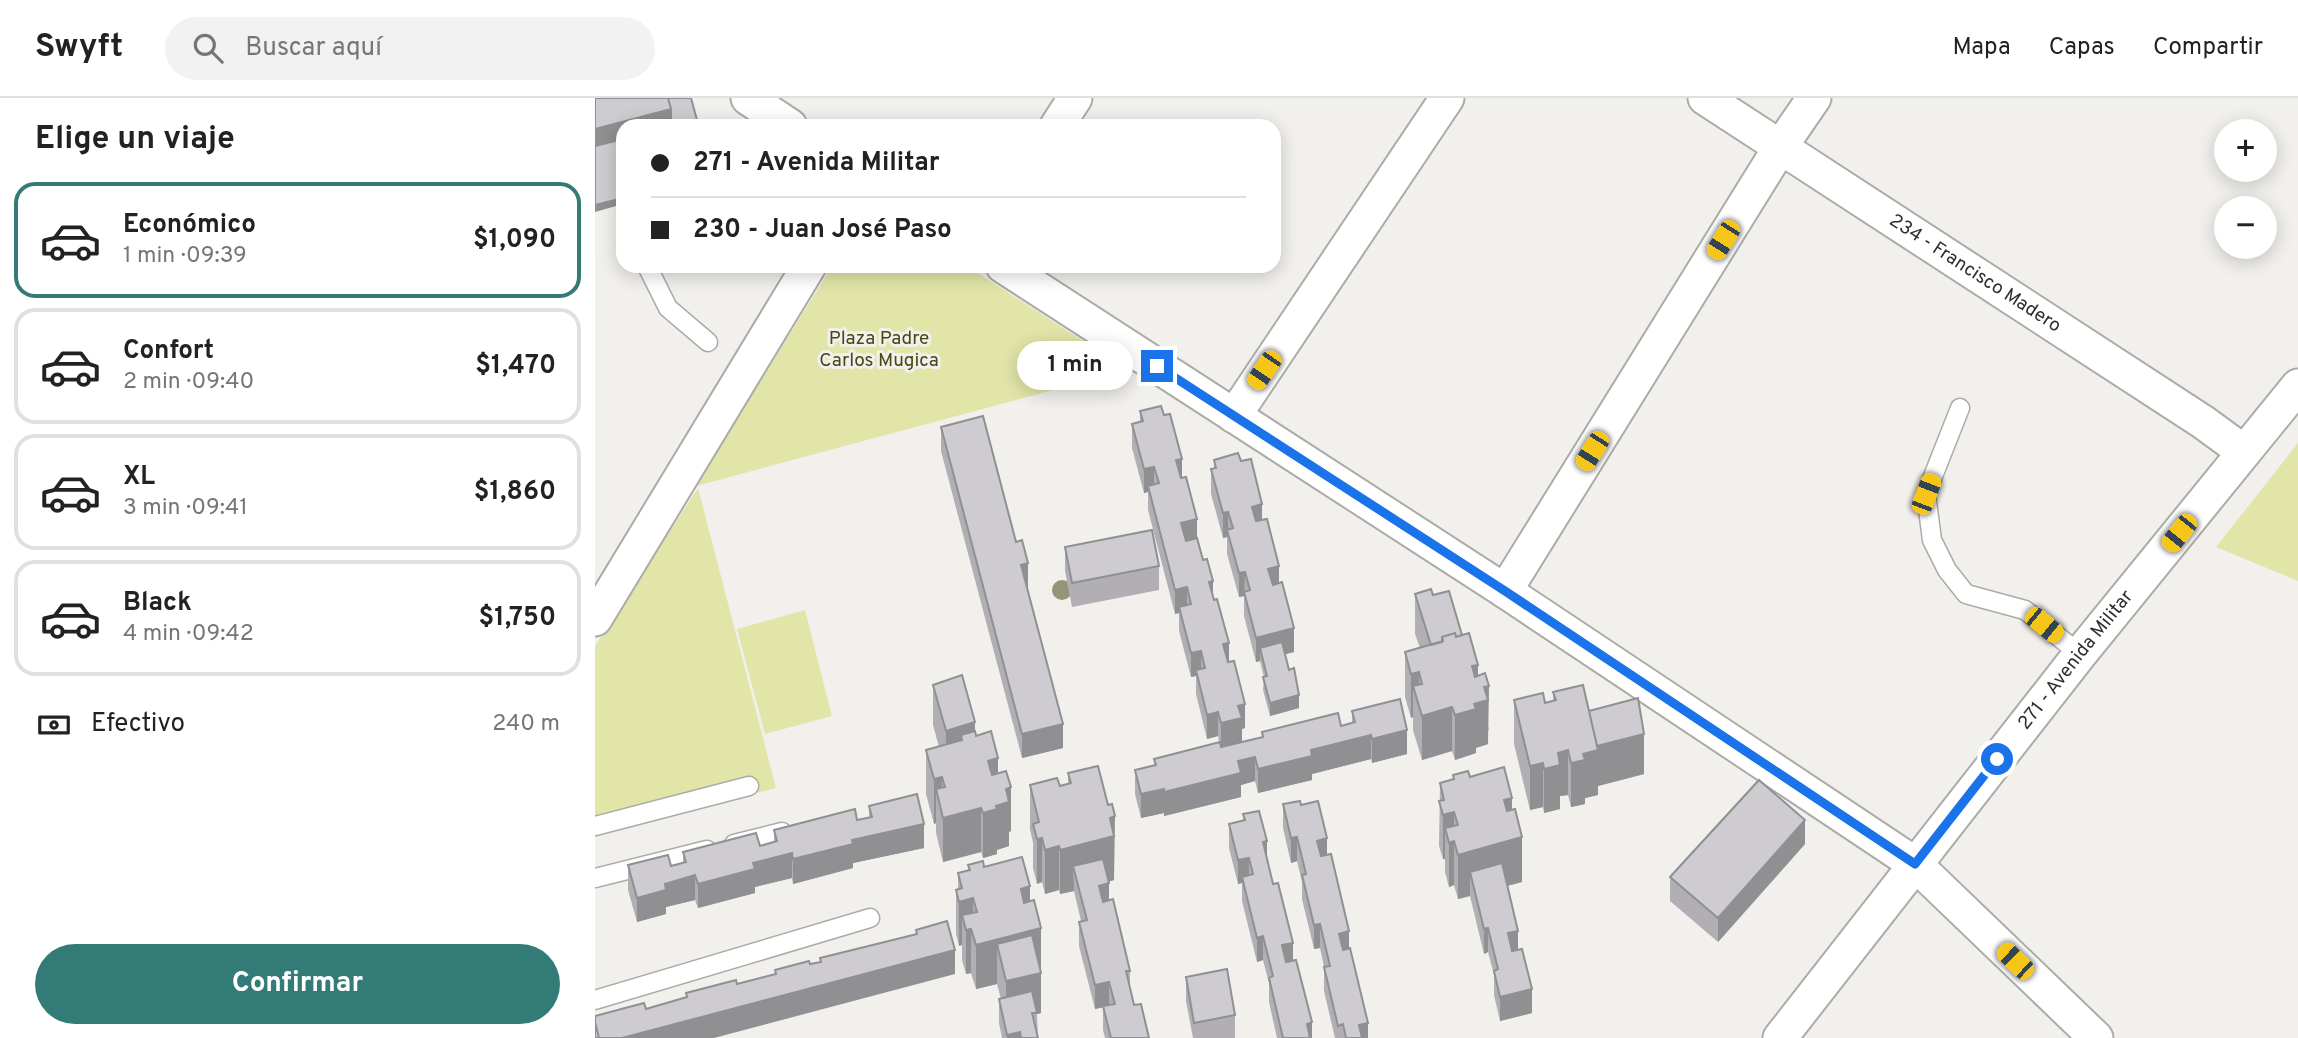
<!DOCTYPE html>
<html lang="es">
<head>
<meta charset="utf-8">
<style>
  :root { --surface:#fff; --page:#f2f2f2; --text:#222; --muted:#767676; --line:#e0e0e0; --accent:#337b76 }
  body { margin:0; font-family:Overpass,sans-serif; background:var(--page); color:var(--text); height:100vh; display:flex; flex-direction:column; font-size:26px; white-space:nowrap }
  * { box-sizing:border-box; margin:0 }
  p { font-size:23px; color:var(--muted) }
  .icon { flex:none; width:38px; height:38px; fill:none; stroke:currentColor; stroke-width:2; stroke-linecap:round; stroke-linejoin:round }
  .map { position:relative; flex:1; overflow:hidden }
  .side { display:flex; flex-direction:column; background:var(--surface); width:595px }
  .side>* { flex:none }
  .guide { position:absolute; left:21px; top:21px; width:665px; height:154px; border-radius:21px; box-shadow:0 4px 18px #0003; display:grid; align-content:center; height:154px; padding:0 35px; background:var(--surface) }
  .controls { position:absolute; left:1619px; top:21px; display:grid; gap:14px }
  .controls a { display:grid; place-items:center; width:63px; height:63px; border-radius:50%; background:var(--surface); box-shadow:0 4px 18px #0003; font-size:35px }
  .end { position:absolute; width:32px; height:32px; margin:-16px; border:9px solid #1a73e8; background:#fff; box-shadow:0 0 0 4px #fff }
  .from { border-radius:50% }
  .bubble { position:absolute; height:49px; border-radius:24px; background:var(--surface); box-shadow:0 4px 18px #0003; font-size:23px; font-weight:700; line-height:49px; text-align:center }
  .car { position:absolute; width:21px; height:42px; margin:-21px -10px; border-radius:9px; box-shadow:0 0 5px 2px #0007; background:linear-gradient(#f5c518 24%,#345 0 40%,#f5c518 0 76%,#345 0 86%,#f5c518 0) }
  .guide b { display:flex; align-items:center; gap:24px; height:66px; font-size:26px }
  .guide b+b { border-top:2px solid var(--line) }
  .guide i { width:18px; height:18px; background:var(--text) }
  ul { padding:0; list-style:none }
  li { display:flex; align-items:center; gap:21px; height:116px; margin:0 14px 10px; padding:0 21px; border:4px solid var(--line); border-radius:21px }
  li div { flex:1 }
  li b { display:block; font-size:26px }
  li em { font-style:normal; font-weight:700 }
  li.selected { border-color:var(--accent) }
  li>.icon { width:63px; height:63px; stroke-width:1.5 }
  h2 { padding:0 35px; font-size:32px; line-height:84px }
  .pay { display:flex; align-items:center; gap:18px; height:77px; padding:0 35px; font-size:26px }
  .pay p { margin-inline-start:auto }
  .action { display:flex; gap:14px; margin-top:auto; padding:14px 35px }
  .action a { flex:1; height:80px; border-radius:42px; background:var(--accent); color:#fff; font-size:28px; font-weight:700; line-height:80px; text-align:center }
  header { display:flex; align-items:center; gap:42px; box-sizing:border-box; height:98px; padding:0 35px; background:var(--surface); border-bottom:2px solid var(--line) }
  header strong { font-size:33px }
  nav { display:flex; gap:38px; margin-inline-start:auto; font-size:24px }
  .search { width:490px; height:63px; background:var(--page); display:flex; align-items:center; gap:18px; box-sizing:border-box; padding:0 24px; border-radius:38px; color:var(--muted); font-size:26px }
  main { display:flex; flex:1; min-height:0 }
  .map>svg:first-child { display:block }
  .green { fill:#e2e5a8 }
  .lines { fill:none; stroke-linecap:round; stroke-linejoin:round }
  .service-casing { stroke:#acaba7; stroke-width:21 }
  .minor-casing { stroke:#acaba7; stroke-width:37 }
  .service { stroke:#fff; stroke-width:18 }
  .minor { stroke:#fff; stroke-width:33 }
  .tree { fill:#949476 }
  .wall { fill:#b1afb3 }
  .shaded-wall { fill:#908f92 }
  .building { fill:#ceccd0; stroke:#908f92; stroke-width:2 }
  .route { stroke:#1a73e8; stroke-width:9 }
  .labels { text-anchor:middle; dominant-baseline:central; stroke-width:6; stroke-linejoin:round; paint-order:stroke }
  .street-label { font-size:19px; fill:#302f2e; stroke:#f2f0ed }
  .park-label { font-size:19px; fill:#474814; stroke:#f2f0ed }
</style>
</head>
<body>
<header>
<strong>Swyft</strong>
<div class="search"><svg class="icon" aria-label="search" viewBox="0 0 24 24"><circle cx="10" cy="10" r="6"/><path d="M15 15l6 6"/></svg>Buscar aquí</div>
<nav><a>Mapa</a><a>Capas</a><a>Compartir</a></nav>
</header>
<main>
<section class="side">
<h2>Elige un viaje</h2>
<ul>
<li class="selected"><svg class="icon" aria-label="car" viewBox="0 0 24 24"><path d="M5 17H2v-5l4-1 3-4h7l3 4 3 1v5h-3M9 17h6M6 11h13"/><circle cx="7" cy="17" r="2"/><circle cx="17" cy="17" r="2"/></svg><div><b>Económico</b><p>1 min · 09:39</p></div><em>$1,090</em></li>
<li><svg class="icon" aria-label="car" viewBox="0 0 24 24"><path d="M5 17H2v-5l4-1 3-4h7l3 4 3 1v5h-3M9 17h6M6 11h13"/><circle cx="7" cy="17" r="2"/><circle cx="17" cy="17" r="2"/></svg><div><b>Confort</b><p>2 min · 09:40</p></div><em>$1,470</em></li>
<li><svg class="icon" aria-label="car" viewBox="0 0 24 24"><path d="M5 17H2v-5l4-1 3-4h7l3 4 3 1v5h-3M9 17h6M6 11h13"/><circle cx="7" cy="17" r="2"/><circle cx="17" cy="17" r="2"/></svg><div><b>XL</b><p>3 min · 09:41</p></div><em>$1,860</em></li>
<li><svg class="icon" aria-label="car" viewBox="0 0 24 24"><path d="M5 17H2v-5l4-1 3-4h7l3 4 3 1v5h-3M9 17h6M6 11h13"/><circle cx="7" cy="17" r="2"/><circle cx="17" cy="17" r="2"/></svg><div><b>Black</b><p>4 min · 09:42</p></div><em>$1,750</em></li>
</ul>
<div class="pay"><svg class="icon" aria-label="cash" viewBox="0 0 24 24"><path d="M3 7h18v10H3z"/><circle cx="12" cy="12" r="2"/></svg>Efectivo<p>240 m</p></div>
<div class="action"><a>Confirmar</a></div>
</section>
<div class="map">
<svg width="1703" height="940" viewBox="0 0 1703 940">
  <rect width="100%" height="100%" fill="#f2f0ed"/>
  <!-- green -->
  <path class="green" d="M237 168H372L533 272 101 388Z
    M1703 345V483L1621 449Z
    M103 390 181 690 0 737V548Z
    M210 512 237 618 170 636 142 531Z"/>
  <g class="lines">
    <!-- service casing -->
    <g class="service-casing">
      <path id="service" d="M52 168 73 210 113 244
        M1365 310 1331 396 1337 442 1352 472 1371 496 1430 512 1485 556
        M0 728 154 688
        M139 746 187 734
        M0 780 112 752
        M0 902 275 820"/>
    </g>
    <!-- minor casing -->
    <g class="minor-casing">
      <g id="minor">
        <path d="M153 0 195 28"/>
        <path id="s1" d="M1110 0 1608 324 1649 354"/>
        <path d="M462 28 480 0"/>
        <path d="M408 168 910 493 1320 766 1501 940"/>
        <path d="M639 318 852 0"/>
        <path d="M910 493 1186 48 1219 0"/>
        <path d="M0 521 214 168"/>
        <path id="s2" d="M1185 940 1485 556 1703 288"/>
      </g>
    </g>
    <!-- service -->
    <use href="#service" class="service"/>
    <!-- minor -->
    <use href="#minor" class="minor"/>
  </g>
  <!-- trees -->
  <circle class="tree" cx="467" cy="492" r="10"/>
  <!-- wall -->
  <path class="wall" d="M545 313 587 380 618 499 650 630 647 631V644L667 639V634L746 628 757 625V613L812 656 777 665 776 661 717 676V682L663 695 660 683 646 687V699L569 718V715L546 720 540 696V672L559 667V661L624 644 623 638 612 641 601 596V578L596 579 584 533V515L580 516 553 412V394L549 395 537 350V326L545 323Z
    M346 329 433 489H432L468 650 427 660 346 353Z
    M619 362 646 363 667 422 684 485 699 554 690 556 704 610 675 618 668 592 669 579 665 563 661 564 649 518V498L644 499 632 456V439L628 440 616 396V371H619Z
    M470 449 564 468V492L477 509 470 473Z
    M820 496 838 497 867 537 883 578 894 632H893V646L881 650V655L860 662 857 653 827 662 818 632V619L816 620 810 599V554L825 550 820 536Z
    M338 587 380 635 403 675 416 733 414 734V748L402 752V756L388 760 386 754 348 764 341 735V725L339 726 331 696V652L344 649 338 627Z
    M958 594 994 613 1049 676 1003 688V697L990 700V706L976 709 973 697 965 698V711L949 715 948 709 935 712 919 646V602L950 605 958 603Z
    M473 675 520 762H519V782L513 784 514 803 535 873V890L539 907 554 940H510L508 932V909L500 911 484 848V824L486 823 479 793 465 796 464 792 450 796 447 784 442 786 438 770V745L435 731V687L465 688 473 686Z
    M858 677 875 679 917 712 927 784 912 788 923 852 937 915 905 923 899 897V877L893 854 889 856 875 798 863 801 859 787 854 789 850 774V761H848L844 748 845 685 858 681Z
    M688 706 706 707 732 757 754 850 773 940H740L729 893V869L725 850 719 851 707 801V784L702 763 696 765 688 730Z
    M274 708 329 750 258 765V770L198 786 197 780 160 789V795L103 810 100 802 71 809V816L42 824 33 792V767L76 768 88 765V754L165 748 179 744V732L262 722 274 719Z
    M648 716 672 760 717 940H682L674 904V885L668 862 662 864 647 803V785L643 786 634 750V726L648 722Z
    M1210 746 1123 844 1075 803V779Z
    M373 767 389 769 435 803 446 874V915L442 916 443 940H407L404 925V901H406L402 886 381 891 376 875 371 876 367 862V847L364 848 361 836V792L363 791V775L373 772Z
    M591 879 640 917V940H598L591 903Z"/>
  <!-- shaded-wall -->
  <path class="shaded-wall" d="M76 11V28H28V48L0 55V31Z
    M102 22V28H80Z
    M28 100V106L0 114V107Z
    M587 361V385L581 362Z
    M559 369V393L553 388V394L549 395V371Z
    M667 406V430L657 433V409Z
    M633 414V436L632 432V439L628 440V415Z
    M602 421V445L586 449V425Z
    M433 465V489L426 491V467Z
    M684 468V492L673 495V471Z
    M650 474 649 498 644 499V475Z
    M618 483V507L614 484Z
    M592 489V513L584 509V515L580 516V492Z
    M699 530V554L668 562 665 550V563L661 564V540Z
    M634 545V569L628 546Z
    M606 553V577L601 572V578L596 579V555Z
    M883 567V605L889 589 894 588 893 646 881 650V655L860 662V617L877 568Z
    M824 574V608L818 588V619L816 620V576Z
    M704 597V610L675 618V605Z
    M650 606V630L647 631V644L626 649V625L643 608Z
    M857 609V653L827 662V618Z
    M623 614V638L612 641V617Z
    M380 624V664L367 642 366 637V669L351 673V633Z
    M468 626V650L427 660V636Z
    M812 632V656L777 665V641Z
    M1049 636V676L1003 688V697L990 700V706L976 709V665L988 656 1001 648Z
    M776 637V661L717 676V682L663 695V671L716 652Z
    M973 652V697L965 698V711L949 715V671L963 655Z
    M660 659V683L646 687V699L569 718V694L643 663Z
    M403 660V704L393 663Z
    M948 665V709L935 712V668Z
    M347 679V716L341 691V725L339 726V681Z
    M416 689V733L414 734V748L402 752V756L388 760V715L401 708 411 691Z
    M569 691V715L546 720V696Z
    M917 700V742L927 739V784L881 796 875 774V798L863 801V757L909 702Z
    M386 710V754L348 764V720Z
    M859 714V787L854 789V745L850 730V761H848V717Z
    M520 718 519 782 484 791 478 768 479 793 465 796V752L515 720Z
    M1210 722V746L1123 844V820Z
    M329 726V750L258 765V770L198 786V761L257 742Z
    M702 739V763L696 765V740Z
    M447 740V784L442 786V741Z
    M732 740V764L722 767V743Z
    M672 743V767L668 744Z
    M464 748V792L450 796V752Z
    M197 755V780L160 789V795L103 810V786L158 765Z
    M654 760V784L647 779V785L643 786V762Z
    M100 777V802L71 809V816L42 824V800L70 786Z
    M514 785V809L504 812V788Z
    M435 788V832L426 791Z
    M378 800V837L376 831V875L371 876V832L367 817V847L364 848V804Z
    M725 826V850L719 851V827Z
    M446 830V874L411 883 402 846V886L381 891V847Z
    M893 830V854L889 856V831Z
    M754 833V857L744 860V836Z
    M923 833V857L913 860V835Z
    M668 838V862L662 864V840Z
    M698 845V869L687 871V847Z
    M360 852V876L119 940H27Z
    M446 875V915L442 916V915L411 923V883Z
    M514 884V908L500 911V887Z
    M937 891V915L905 923V899Z
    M717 924V940H712V926Z
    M773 925V940H764V927Z
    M425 934V940H412V937Z"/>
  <!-- building -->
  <path class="building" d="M0 0H73L76 11 0 31Z
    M73 0H96L102 22 76 28V11Z
    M28 41V100L0 107V48Z
    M566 308 569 317 575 316 587 361 581 362 586 380 591 379 602 421 586 425 591 443 602 440 608 462 612 461 618 483 614 484 619 502 622 501 634 545 628 546 633 564 639 563 650 606 643 608 647 620 626 625 623 614 612 617 601 572 610 570 606 553 596 555 584 509 596 506 592 489 580 492 553 388 564 385 559 369 549 371 537 326 548 323 545 313Z
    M388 318 421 444 427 442 433 465 426 467 468 626 427 636 346 329Z
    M643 355 646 363 656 361 667 406 657 409 661 423 672 421 684 468 673 471 678 487 687 484 699 530 661 540 649 494 655 492 650 474 644 475 632 432 638 430 633 414 628 415 616 371 621 370 619 362Z
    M557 432 564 468 477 485 470 449Z
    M836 491 838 497 854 493 867 537 861 539 860 535 847 539V544L836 547 820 496Z
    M860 535 861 539 874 535 883 567 877 568 880 579 890 575 894 588 889 589 893 602 879 606 881 611 860 617 857 609 827 618 818 588 827 586 824 574 816 576 810 554 848 543 847 539Z
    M687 544 694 572 699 570 704 597 675 605 668 579 672 578 665 550Z
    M367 577 380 624 351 633 338 587Z
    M988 587 1003 652 988 656 990 662 976 665 973 652 963 655 965 667 949 671 948 665 935 668 919 602 948 595 950 605 961 602 958 594Z
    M1043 600 1049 636 1002 648 994 613Z
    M805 601 812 632 777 641 776 637 716 652 717 658 663 671 660 659 643 663 646 675 569 694V691L546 696 540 672 561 667 559 661 625 644 626 649 668 639 667 634 743 615 746 628 760 624 757 613Z
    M380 633 381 638 396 633 403 660 393 663 397 677 411 673 416 689 411 691 414 704 401 708 402 711 388 715 386 710 348 720 341 691 350 689 347 679 339 681 331 652 367 642 366 637Z
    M503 668 513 707 517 706 520 718 515 720 519 738 465 752 464 748 450 752 447 740 442 741 438 726 444 724 435 687 462 680 465 688 476 685 473 675Z
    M909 669 917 700 909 702 912 713 920 711 927 739 863 757 859 743 854 745 850 730 863 727 859 714 848 717 844 703 849 702 845 685 859 681 858 677 873 673 875 679Z
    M1164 682 1210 722 1123 820 1075 779Z
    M322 696 329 726 257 742 258 746 198 761 197 755 158 765 160 771 103 786 100 777 70 786 71 792 42 800 33 767 73 757 76 768 91 764 88 754 161 735 165 748 182 743 179 732 260 711 262 722 277 719 274 708Z
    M705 703 706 707 723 703 732 740 722 743 726 758 736 756 754 833 744 836 748 852 755 850 773 925 764 927 767 940H751L748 926 743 928 729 869 735 868 725 826 719 827 707 777 711 776 702 739 696 740 688 706Z
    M664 713 672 743 668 744 678 786 683 785 698 845 687 847 691 864 701 862 717 924 712 926 715 940H688L674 880 678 878 668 838 662 840 647 779 658 776 654 760 643 762 634 726 650 722 648 716Z
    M427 759 435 788 426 791 429 805 439 802 446 830 381 847 376 831 371 832 367 817 382 814 378 800 364 804 361 792 367 790 363 775 375 772 373 767 388 763 389 769Z
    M508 761 514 785 504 788 508 804 518 801 535 873H531L539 907 546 906 554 940H516L508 908 520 906 514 884 500 887 484 824 492 822 478 768Z
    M907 765 923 833 913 835 917 853 927 851 937 891 905 899 899 873 903 871 893 830 889 831 875 774Z
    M352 823 360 852 27 940H4L0 924V918L49 905 51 911 92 899 91 895 141 882 142 886 181 876 180 872 214 863 215 866 226 864 225 860 322 836 321 832Z
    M437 837 446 875 411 883 402 846Z
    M632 871 640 917 599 925 591 879Z
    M437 893 442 915H437L443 940H426L425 934 412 937 404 901Z
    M0 924 4 940H0Z"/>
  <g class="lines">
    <!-- route -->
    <path class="route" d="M562 268 910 493 1320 766 1402 661"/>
  </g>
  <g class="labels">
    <!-- street labels -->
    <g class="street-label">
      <text stroke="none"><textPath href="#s1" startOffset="322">234 - Francisco Madero</textPath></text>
      <text stroke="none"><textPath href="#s2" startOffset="480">271 - Avenida Militar</textPath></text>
    </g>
    <!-- park labels -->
    <g class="park-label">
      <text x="284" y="241">Plaza Padre<tspan x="284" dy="22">Carlos Mugica</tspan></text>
    </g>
  </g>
</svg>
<div class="controls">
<a>+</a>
<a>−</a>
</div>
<i class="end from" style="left:1402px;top:661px"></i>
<i class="end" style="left:562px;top:268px"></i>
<div class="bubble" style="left:422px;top:243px;width:116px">1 min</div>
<i class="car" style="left:1128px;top:142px;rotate:212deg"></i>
<i class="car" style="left:669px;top:272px;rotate:214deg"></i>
<i class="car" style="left:997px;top:353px;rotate:212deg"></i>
<i class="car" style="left:1331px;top:396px;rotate:21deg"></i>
<i class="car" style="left:1584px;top:435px;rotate:219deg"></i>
<i class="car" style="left:1449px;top:527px;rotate:129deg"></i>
<i class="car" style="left:1420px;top:863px;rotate:314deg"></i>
<div class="guide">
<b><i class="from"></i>271 - Avenida Militar</b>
<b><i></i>230 - Juan José Paso</b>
</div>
</div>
</main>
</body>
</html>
